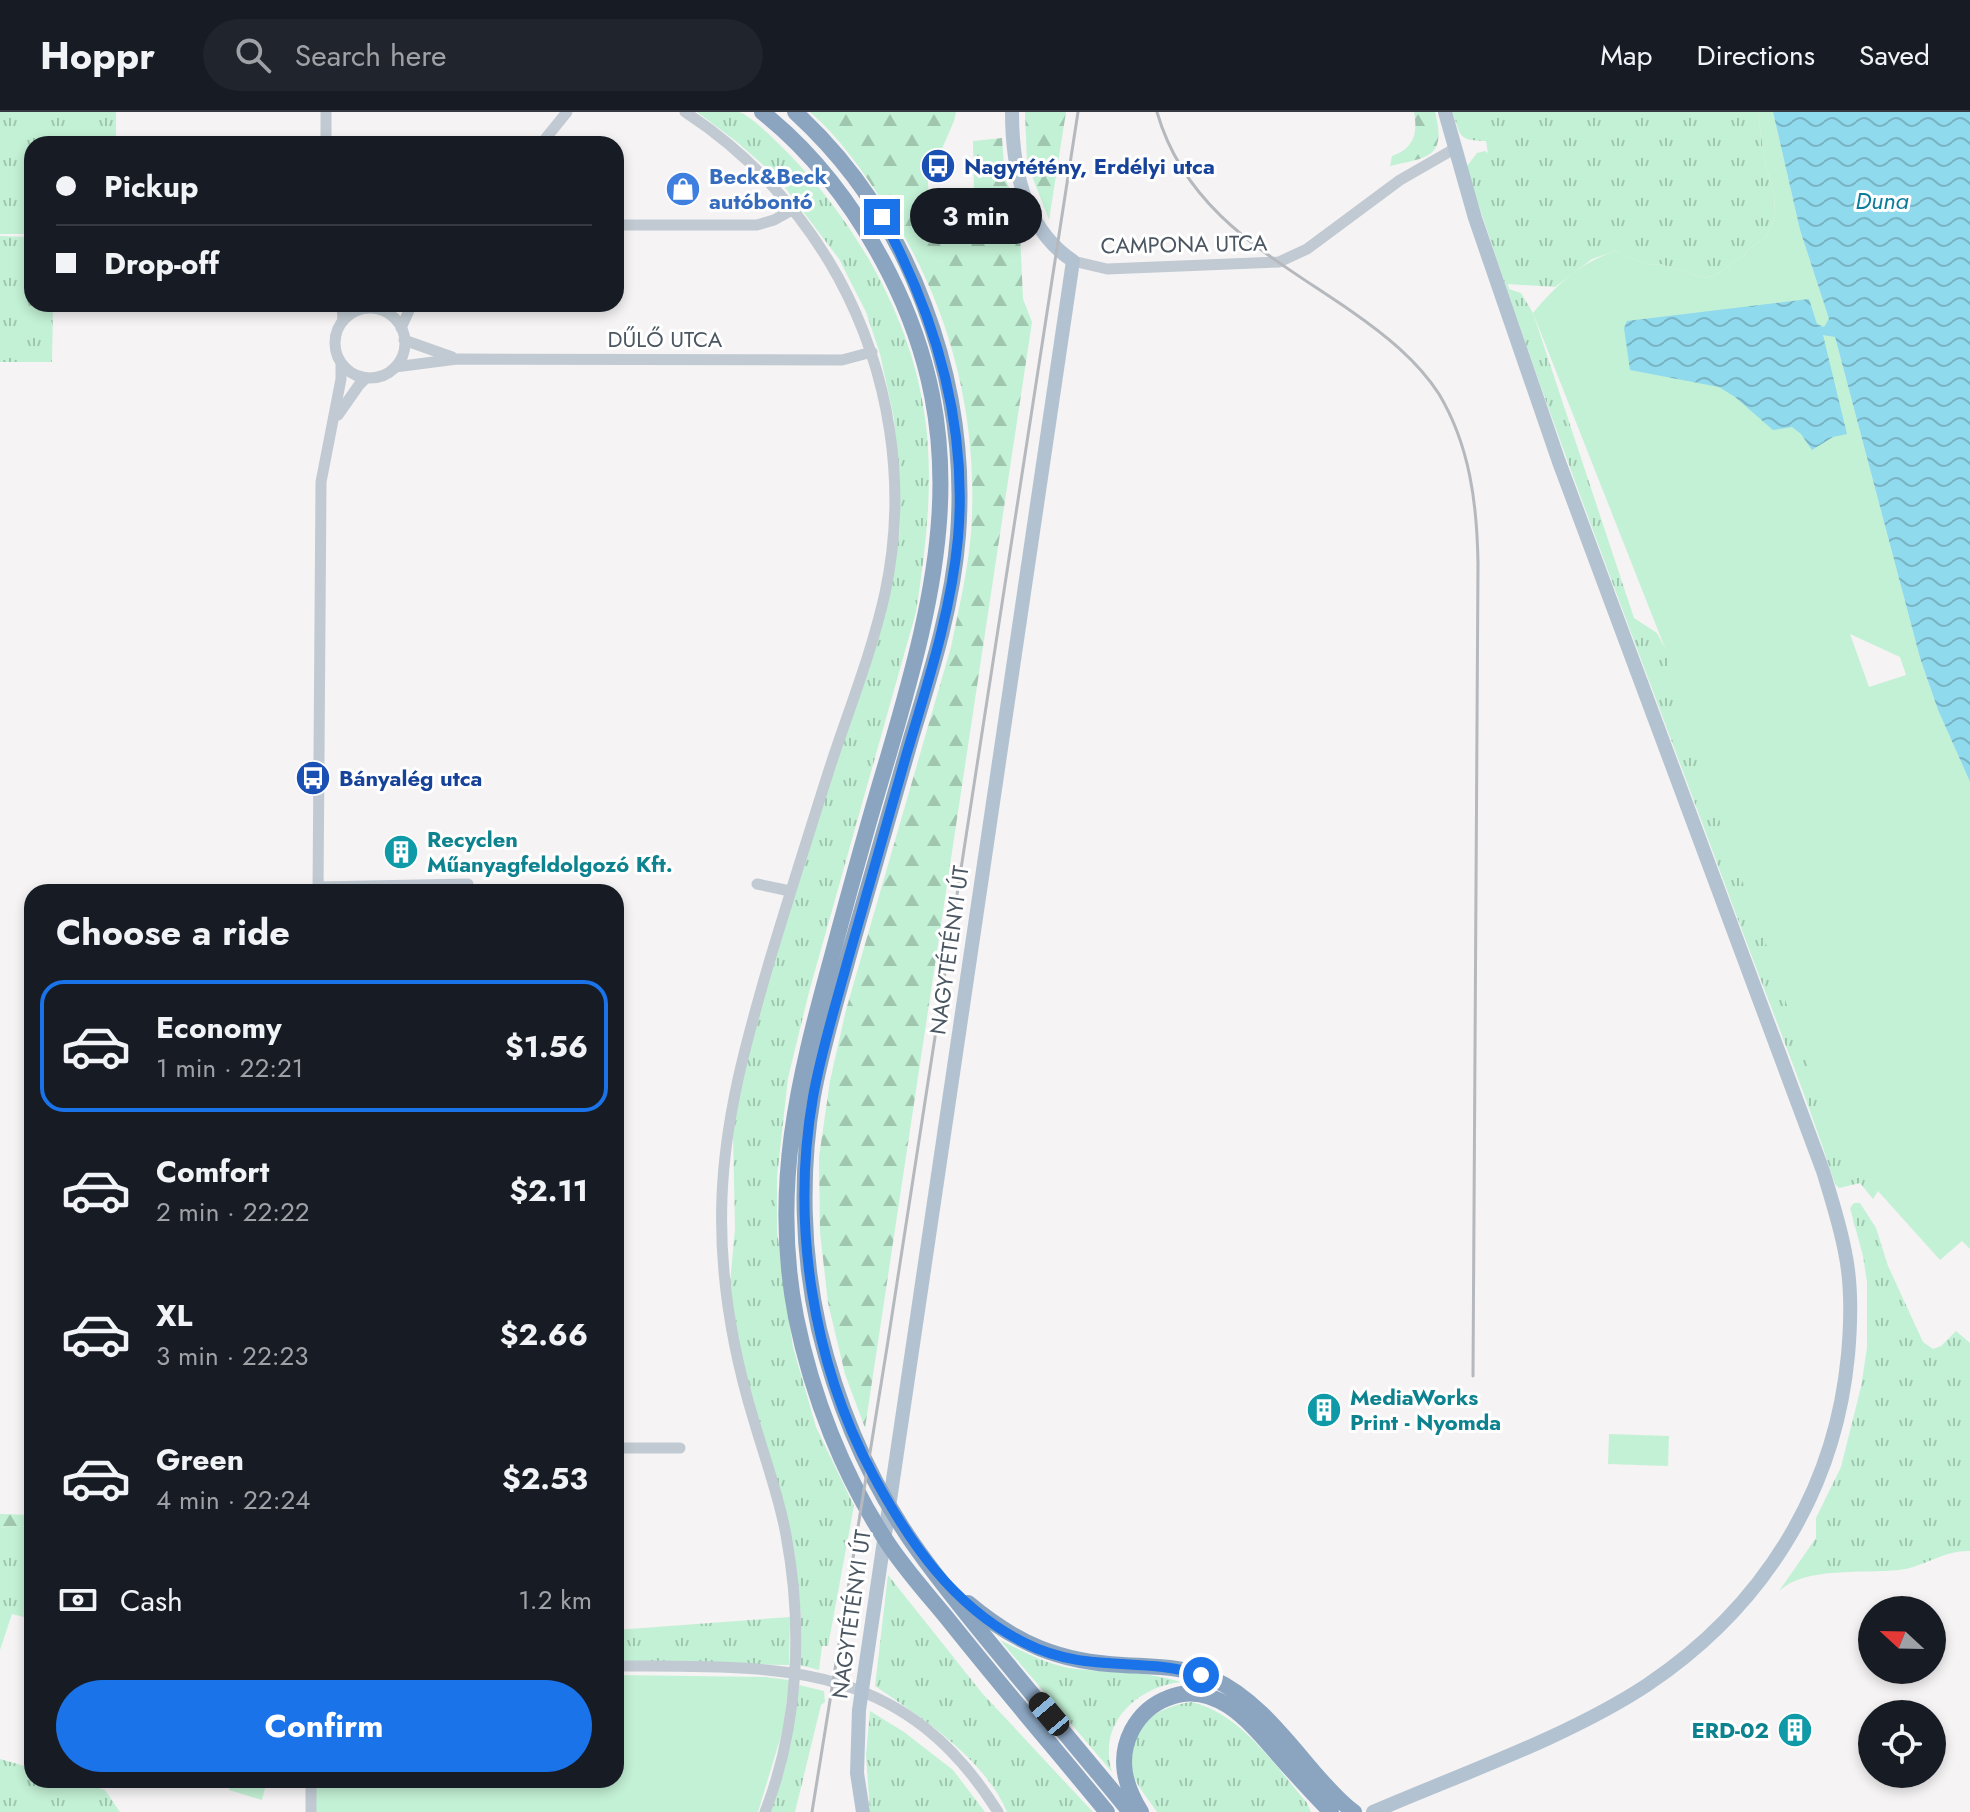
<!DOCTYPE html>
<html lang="en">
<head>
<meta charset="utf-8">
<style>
  :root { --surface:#171b24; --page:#20242c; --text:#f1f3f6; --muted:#9ea1a6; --line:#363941; --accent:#1a73e8 }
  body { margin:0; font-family:Jost,sans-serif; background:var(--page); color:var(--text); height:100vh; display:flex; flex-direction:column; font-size:30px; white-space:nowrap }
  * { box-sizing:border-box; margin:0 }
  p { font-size:26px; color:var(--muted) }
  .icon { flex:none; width:44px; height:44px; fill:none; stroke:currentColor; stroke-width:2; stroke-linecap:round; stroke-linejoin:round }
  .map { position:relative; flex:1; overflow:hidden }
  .sheet { position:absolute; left:24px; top:772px; width:600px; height:904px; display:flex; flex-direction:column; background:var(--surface); border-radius:24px; box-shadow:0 4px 12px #0003 }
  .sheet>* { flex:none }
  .hud { position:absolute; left:24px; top:24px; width:600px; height:176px; border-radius:24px; box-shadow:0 4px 12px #0003; display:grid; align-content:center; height:176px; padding:0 32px; background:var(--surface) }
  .needle { width:52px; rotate:292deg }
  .fabs { position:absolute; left:1858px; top:1484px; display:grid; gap:16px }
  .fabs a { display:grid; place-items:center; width:88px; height:88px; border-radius:50%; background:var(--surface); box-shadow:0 4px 12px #0003; font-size:40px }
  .end { position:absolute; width:36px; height:36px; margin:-18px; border:10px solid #1a73e8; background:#fff; box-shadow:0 0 0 4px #fff }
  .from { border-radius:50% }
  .bubble { position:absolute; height:56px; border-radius:28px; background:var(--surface); box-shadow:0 4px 12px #0003; font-size:26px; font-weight:700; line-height:56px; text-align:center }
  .car { position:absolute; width:24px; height:48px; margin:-24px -12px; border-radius:10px; box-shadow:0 0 6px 2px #0007; background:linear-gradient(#222 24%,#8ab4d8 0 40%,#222 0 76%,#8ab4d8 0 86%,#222 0) }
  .hud b { display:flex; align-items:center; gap:28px; height:76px; font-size:30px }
  .hud b+b { border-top:2px solid var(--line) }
  .hud i { width:20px; height:20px; background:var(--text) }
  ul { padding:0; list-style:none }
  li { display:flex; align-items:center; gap:24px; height:132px; margin:0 16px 12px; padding:0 16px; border:4px solid transparent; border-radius:24px }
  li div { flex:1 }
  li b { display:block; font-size:30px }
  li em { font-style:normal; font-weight:700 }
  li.active { border-color:var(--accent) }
  li>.icon { width:72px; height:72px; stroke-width:1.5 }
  h2 { padding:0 32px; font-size:36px; line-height:96px }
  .pay { display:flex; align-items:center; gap:20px; height:88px; padding:0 32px; font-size:30px }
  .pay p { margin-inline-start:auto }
  .cta { display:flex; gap:16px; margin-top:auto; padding:16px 32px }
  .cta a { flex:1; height:92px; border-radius:48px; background:var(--accent); color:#fff; font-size:32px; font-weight:700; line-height:92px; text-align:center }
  header { display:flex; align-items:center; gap:48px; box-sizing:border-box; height:112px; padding:0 40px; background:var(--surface); border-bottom:2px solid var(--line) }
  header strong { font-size:38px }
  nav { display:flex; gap:44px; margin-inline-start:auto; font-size:28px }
  .search { width:560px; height:72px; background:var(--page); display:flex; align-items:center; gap:20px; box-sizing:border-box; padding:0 28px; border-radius:44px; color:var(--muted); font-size:30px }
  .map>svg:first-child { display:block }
  .grass { fill:url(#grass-tufts) }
  .forest { fill:url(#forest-firs) }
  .green { fill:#c3f1d5; fill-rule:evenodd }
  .water { fill:url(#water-waves) }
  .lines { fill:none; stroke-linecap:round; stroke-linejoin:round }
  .minor { stroke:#c1cad2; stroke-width:11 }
  .major { stroke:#b3c2d1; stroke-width:14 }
  .highway { stroke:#8ba5c1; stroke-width:16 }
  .rail { stroke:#b5b8bd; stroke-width:3 }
  .route { stroke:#1a73e8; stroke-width:10 }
  .labels { text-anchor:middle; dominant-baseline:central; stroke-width:6; stroke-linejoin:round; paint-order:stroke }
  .transit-label { font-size:22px; font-weight:bold; fill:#164399; stroke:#fff; text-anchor:start }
  .shop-label { font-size:22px; font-weight:bold; fill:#366cbe; stroke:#fff; text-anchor:start }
  .street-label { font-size:22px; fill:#4a5661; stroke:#fff }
  .culture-label { font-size:22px; font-weight:bold; fill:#0d838f; stroke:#fff; text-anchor:start }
  .water-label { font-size:24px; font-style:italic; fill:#0c7c9b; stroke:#fff }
</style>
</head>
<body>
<header>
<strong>Hoppr</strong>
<div class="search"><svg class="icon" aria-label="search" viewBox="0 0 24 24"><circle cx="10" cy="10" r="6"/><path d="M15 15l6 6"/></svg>Search here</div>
<nav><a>Map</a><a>Directions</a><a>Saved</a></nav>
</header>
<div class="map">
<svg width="1970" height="1700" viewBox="0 0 1970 1700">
  <defs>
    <pattern id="grass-tufts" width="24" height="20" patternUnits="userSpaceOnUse" patternTransform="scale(2)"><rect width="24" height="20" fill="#c3f1d5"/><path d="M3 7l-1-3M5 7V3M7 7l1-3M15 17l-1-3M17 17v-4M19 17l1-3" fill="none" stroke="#a0c6b0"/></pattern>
    <pattern id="forest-firs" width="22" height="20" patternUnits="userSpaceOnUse" patternTransform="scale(2)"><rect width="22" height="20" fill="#c3f1d5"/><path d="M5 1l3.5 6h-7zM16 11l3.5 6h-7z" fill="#a0c6b0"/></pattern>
    <pattern id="water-waves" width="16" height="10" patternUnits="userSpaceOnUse" patternTransform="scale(2)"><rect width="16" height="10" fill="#90daee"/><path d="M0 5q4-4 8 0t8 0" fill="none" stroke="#78b4c4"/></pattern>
  </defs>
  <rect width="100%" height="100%" fill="#f5f3f3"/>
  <!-- grass -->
  <path class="grass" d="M0 0H116V32H32V122H0Z
    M697 0C709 0 728 0 739 0 750 3 773 26 782 35 853 105 912 205 925 306 934 371 926 435 916 500L809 880 788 966 777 1065V1119L793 1235 816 1315 854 1394 828 1534H822L819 1558 800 1553 801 1505 795 1443 785 1396 750 1281 737 1221 730 1172 735 1116 733 1024 739 981 756 914 798 766 890 482 900 418V372L894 307 880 242 866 200 839 147 777 65 737 30Z
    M1452 0H1758L1765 51 1774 81 1775 105 1767 124 1749 137 1745 143 1714 164 1703 166 1660 152 1646 153 1615 139 1592 147 1555 175 1508 172 1509 177 1521 181 1533 201 1634 506 1657 521 1665 536 1878 1079 1873 1087 1860 1071 1839 1076 1835 1072C1806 982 1770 894 1737 805 1646 557 1549 312 1468 60L1467 54 1477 41 1485 39 1488 41 1486 29C1456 28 1462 24 1452 0Z
    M0 124 32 125V192H53L52 250H0Z
    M1854 1091H1860L1876 1116 1888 1154 1923 1230 1933 1237 1941 1234 1956 1219 1970 1231V1439C1944 1438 1924 1455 1899 1458 1863 1462 1806 1454 1779 1479L1816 1426V1406L1841 1355 1861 1275 1867 1236V1170L1863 1144 1850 1096Z
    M17 1414 32 1416V1507L12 1502 0 1538V1416Z
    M888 1463 982 1581 1093 1700H1007C985 1647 921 1605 875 1574Z
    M790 1505 789 1553 616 1550V1518Z
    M1000 1528C1024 1540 1049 1554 1076 1557 1112 1561 1147 1559 1181 1570 1136 1575 1097 1612 1112 1660Z
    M799 1573 824 1579 825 1590 821 1593 795 1700H770L785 1656Z
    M1191 1590C1241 1601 1275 1654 1307 1691L1311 1700H1157C1150 1689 1137 1675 1133 1662 1122 1619 1152 1596 1191 1590Z
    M870 1599 904 1620 953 1658 985 1700H870L866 1643Z
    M0 1647 32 1656V1668H73L105 1678 120 1700H0Z
    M231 1668H267L262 1688 229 1678Z"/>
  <!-- forest -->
  <path class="forest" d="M810 0H956L954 9 928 69C928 84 932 93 947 98L964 94 971 88 974 79 973 29 1002 26 1005 66 1019 99 1023 187 1032 210 865 1316 845 1262 828 1191 820 1120 819 1045 830 969 846 898 951 535C960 491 971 446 972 402 976 290 945 182 883 90 862 58 839 25 810 0Z
    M1025 0H1066L1049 108 1027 51Z
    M1414 0H1435C1447 47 1427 45 1390 54L1392 44C1414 37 1418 21 1414 0Z
    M0 1402 32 1403V1416L17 1414 0 1416Z"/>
  <!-- green -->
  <path class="green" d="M1758 0H1773L1800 118 1835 225 1920 546 1938 598 1970 670V1137L1962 1129 1940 1148 1878 1079 1840 1045 1836 1037 1765 829 1675 590 1665 536 1533 201C1556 173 1580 151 1615 139L1646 153 1660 152 1703 166 1714 164 1745 143 1749 137 1767 124 1775 105 1774 81 1765 51ZM1850 522 1900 545 1906 563 1869 575Z
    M1609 1322 1669 1324 1668 1354 1608 1352Z
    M616 1563 765 1565 789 1568 783 1617 758 1700H315L316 1668H616Z"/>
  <!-- water -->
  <path class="water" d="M1773 0H1970V670L1938 598 1920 546 1835 225 1823 223 1847 322 1833 325 1812 338 1801 322 1792 315 1773 318 1735 285 1719 275 1630 258 1624 216 1627 209 1809 187 1817 212 1824 215 1829 207 1800 118Z"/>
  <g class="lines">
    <!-- minor -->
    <path class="minor" d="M685 0C748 41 801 98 838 165 890 260 908 374 885 481 872 540 849 597 830 655 809 721 788 787 768 854 746 930 725 1005 722 1085 719 1161 732 1237 754 1309 765 1347 779 1384 786 1423 803 1514 799 1613 765 1700
      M326 32V0
      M541 32 567 0
      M616 113H757L774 108 792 98
      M1073 149 1107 157 1279 150 1307 137 1400 68 1454 37
      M342 192 343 209
      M335 231a35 35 0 1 1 70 0a35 35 0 1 1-70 0Z
      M401 216 412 192
      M404 228 452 245
      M395 255 457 247 842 248 872 240
      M338 303 359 273 366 266
      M757 772 790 779
      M318 775 468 772
      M318 780 321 370 341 267V251
      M616 1336H680
      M616 1554C777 1555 901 1545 998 1700
      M311 1700V1668"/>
    <!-- major -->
    <path class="major" d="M863 1700 857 1661 859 1598 1073 149C1023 116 1012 55 1012 0
      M1373 1700C1461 1662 1568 1625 1647 1573 1762 1496 1835 1381 1848 1243 1851 1210 1852 1173 1845 1140 1840 1113 1831 1085 1823 1059L1559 350 1475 106 1445 0"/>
    <!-- highway -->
    <path class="highway" d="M762 0C816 43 858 100 889 161 975 330 938 474 888 645 868 711 850 777 832 844 798 968 771 1076 796 1205 812 1284 843 1363 887 1430 906 1459 930 1485 951 1511 1002 1575 1055 1637 1107 1700
      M795 0C853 53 897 120 924 193 952 267 964 344 958 423 953 491 932 558 912 623 891 695 870 767 850 839 837 887 822 935 813 984 800 1060 802 1142 819 1217 836 1287 863 1355 902 1415 922 1447 946 1476 969 1505 1022 1571 1077 1635 1130 1700
      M968 1491C1017 1532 1059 1550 1123 1553 1154 1555 1184 1554 1213 1567 1256 1586 1289 1632 1319 1666 1330 1678 1341 1691 1354 1700
      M1141 1700C1125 1674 1117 1647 1132 1618 1140 1603 1152 1592 1168 1586 1216 1566 1253 1614 1280 1645 1297 1664 1313 1682 1331 1700"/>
    <!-- rail -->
    <path class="rail" d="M1157 0C1186 101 1271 144 1351 199 1384 222 1417 248 1439 282 1470 334 1477 392 1478 451L1473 1264
      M812 1700 888 1229 1078 0"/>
  </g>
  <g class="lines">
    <!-- route -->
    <path class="route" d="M882 105C936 205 968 312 958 426 951 501 927 573 906 644 886 713 866 782 847 851 835 895 821 940 813 985 791 1110 812 1249 872 1361 909 1430 953 1495 1025 1531 1086 1562 1141 1544 1201 1563"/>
  </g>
  <!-- icons -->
  <defs>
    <g id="bus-disc" transform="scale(1.8)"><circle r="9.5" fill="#1a4fb4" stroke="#fff"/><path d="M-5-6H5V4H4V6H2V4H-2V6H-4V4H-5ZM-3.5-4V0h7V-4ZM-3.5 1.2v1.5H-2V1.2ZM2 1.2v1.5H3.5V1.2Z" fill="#fff"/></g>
    <g id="shop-disc" transform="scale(1.8)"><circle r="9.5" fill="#3f7fe0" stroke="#fff"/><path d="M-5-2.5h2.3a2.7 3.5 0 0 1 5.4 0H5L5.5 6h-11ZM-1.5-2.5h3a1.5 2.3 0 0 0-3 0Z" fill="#fff"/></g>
    <g id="building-disc" transform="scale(1.8)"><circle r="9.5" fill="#0f9aa8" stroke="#fff"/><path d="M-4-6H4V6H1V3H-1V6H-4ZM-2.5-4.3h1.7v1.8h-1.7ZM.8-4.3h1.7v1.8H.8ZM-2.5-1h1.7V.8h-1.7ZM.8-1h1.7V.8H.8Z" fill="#fff"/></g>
  </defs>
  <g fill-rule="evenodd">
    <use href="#bus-disc" x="938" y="54"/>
    <use href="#shop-disc" x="683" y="77"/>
    <use href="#bus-disc" x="313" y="666"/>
    <use href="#building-disc" x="401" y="740"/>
    <use href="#building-disc" x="1324" y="1298"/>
    <use href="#building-disc" x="1795" y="1618"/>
  </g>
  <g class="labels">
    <!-- transit labels -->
    <g class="transit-label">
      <text x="964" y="54">Nagytétény, Erdélyi utca</text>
      <text x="339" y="666">Bányalég utca</text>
    </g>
    <!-- shop labels -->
    <g class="shop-label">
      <text x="709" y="64">Beck&amp;Beck<tspan x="709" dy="25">autóbontó</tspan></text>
    </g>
    <!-- street labels -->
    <g class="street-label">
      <text transform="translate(1184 132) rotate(-1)">CAMPONA UTCA</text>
      <text x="665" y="227">DŰLŐ UTCA</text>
      <text transform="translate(949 838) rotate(-82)">NAGYTÉTÉNYI ÚT</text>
      <text transform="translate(851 1502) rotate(-82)">NAGYTÉTÉNYI ÚT</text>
    </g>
    <!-- culture labels -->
    <g class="culture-label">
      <text x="427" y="727">Recyclen<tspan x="427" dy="25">Műanyagfeldolgozó Kft.</tspan></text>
      <text x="1350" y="1285">MediaWorks<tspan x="1350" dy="25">Print - Nyomda</tspan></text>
      <text x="1769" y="1618" text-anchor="end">ERD-02</text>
    </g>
    <!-- water labels -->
    <g class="water-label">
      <text x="1882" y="88">Duna</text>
    </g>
  </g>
</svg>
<div class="fabs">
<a><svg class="needle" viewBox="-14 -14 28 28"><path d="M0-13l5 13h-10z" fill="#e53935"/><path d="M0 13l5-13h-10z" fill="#9ea1a6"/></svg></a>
<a><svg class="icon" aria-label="locate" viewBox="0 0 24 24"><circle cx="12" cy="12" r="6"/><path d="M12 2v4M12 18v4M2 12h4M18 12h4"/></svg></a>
</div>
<i class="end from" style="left:1201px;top:1563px"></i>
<i class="end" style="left:882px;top:105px"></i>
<div class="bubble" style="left:910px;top:76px;width:132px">3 min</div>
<i class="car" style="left:1049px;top:1602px;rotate:320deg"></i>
<div class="hud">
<b><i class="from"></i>Pickup</b>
<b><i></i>Drop-off</b>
</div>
<section class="sheet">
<h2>Choose a ride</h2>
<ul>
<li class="active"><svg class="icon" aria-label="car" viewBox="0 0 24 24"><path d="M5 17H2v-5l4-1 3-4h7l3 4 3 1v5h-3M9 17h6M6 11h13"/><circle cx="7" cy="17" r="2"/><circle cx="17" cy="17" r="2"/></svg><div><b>Economy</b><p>1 min · 22:21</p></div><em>$1.56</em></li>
<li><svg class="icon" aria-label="car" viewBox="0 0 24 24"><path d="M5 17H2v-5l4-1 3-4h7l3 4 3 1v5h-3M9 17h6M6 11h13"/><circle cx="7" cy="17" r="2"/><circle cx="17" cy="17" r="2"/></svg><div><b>Comfort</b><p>2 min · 22:22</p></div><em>$2.11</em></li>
<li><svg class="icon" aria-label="car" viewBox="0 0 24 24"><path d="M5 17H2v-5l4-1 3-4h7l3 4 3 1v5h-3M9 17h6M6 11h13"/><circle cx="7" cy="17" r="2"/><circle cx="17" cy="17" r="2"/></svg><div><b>XL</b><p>3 min · 22:23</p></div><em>$2.66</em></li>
<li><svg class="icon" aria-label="car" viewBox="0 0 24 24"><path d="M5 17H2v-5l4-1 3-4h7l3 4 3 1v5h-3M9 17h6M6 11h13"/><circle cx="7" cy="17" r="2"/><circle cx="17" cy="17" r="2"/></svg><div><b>Green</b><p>4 min · 22:24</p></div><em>$2.53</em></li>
</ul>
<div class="pay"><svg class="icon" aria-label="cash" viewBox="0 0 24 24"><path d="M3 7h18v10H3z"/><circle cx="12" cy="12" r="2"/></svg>Cash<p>1.2 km</p></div>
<div class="cta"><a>Confirm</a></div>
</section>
</div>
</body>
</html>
